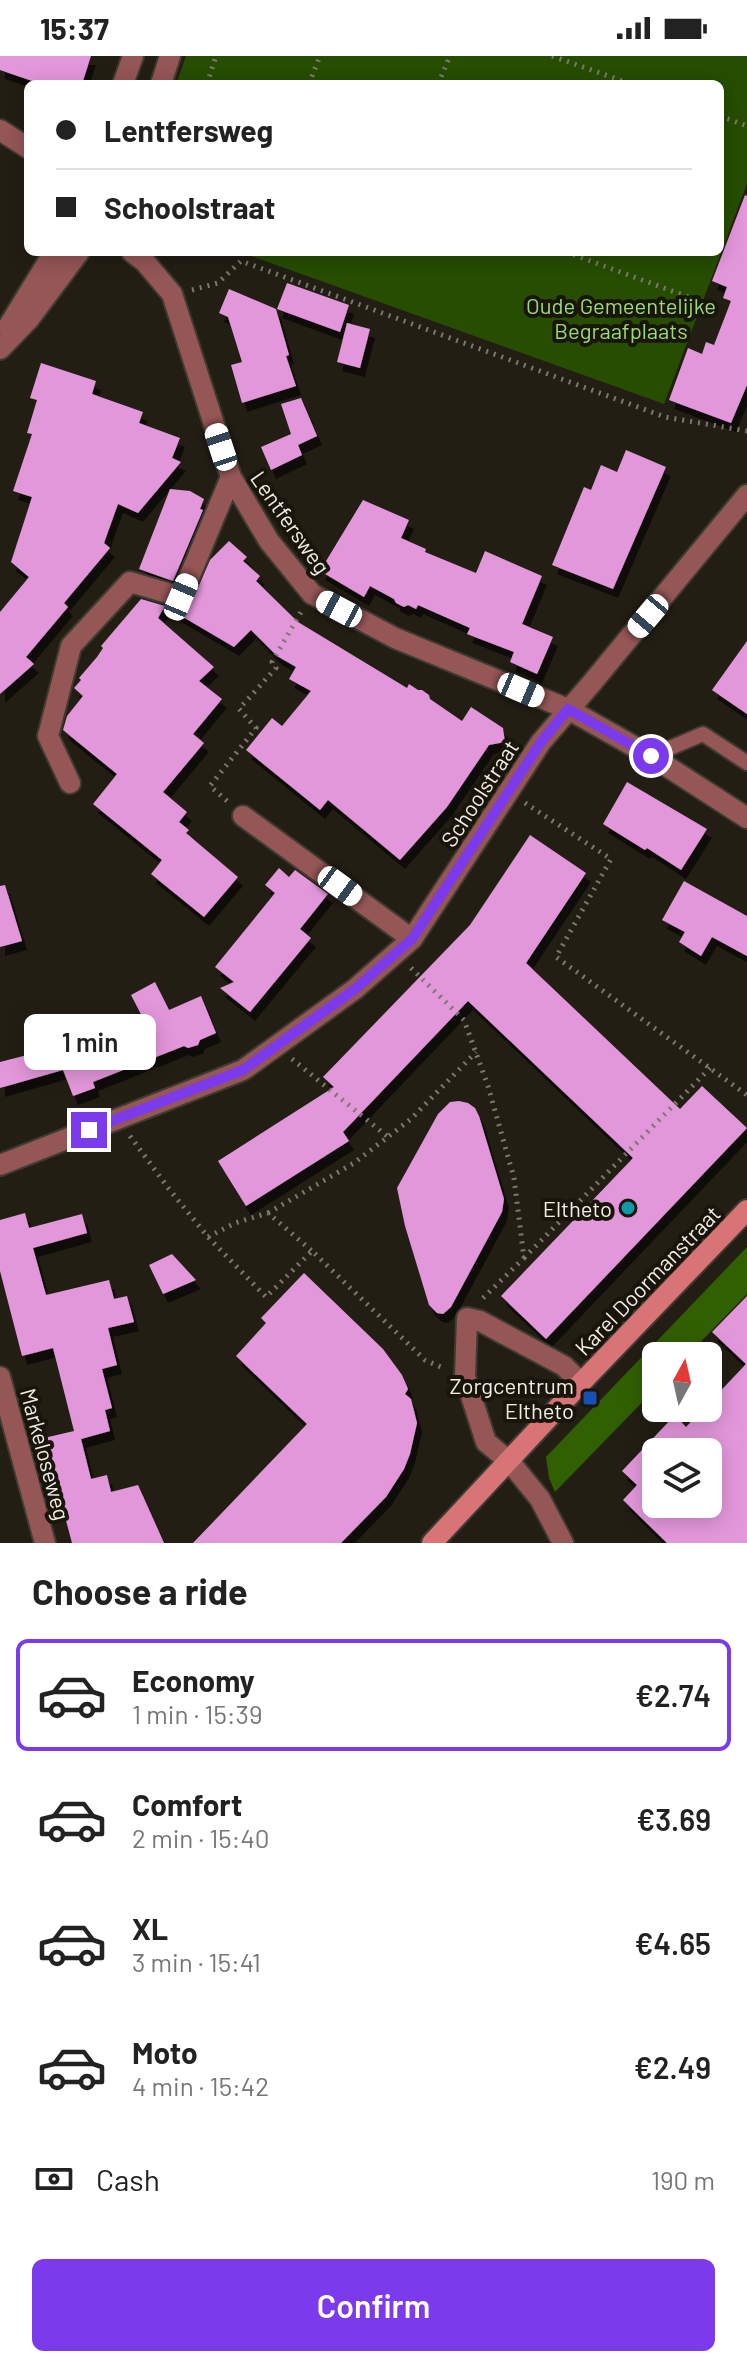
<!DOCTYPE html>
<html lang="en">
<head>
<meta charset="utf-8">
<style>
  :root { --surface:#fff; --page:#f6f6f6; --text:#222; --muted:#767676; --line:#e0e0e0; --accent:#7c3aed }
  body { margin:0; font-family:Barlow,sans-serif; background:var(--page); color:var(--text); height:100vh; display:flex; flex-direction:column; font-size:30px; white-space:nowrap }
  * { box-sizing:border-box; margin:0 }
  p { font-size:26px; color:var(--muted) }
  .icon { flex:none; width:44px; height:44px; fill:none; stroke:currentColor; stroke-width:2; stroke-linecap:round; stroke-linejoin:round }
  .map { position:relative; height:1487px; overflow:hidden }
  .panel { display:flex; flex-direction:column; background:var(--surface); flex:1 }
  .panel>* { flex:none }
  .top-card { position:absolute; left:24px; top:24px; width:700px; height:176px; border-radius:12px; box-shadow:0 4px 20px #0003; display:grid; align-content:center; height:176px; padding:0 32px; background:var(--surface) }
  .needle { width:52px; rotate:8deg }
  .buttons { position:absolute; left:642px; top:1286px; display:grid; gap:16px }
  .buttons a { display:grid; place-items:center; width:80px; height:80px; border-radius:12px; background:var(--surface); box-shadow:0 4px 20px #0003; font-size:40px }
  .end { position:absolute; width:36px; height:36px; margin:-18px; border:10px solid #7c3aed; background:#fff; box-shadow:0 0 0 4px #fff }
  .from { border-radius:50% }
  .bubble { position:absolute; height:56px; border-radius:12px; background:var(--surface); box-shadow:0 4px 20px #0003; font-size:26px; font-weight:600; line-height:56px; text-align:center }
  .car { position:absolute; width:24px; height:48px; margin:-24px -12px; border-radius:10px; box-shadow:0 0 6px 2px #0007; background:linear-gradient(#fff 24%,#345 0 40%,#fff 0 76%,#345 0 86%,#fff 0) }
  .top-card b { display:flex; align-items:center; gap:28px; height:76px; font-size:30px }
  .top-card b+b { border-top:2px solid var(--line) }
  .top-card i { width:20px; height:20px; background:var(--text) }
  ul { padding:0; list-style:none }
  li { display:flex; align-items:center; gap:24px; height:112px; margin:0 16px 12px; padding:0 16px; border:4px solid transparent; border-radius:12px }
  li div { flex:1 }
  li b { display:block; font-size:30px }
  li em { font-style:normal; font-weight:600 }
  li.on { border-color:var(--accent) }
  li>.icon { width:72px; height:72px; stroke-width:1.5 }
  h2 { padding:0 32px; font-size:36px; line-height:96px }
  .pay { display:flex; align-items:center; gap:20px; height:88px; padding:0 32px; font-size:30px }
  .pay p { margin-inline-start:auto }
  .cta { display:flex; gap:16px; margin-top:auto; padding:16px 32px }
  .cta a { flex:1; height:92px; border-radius:12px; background:var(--accent); color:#fff; font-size:32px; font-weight:600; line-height:92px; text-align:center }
  .status { display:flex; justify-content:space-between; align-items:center; height:56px; padding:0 40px; background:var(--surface); direction:ltr }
  .status svg { height:22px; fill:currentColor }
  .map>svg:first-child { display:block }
  .green { fill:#264d00 }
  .forest { fill:#316002 }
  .building { fill:#e397db; fill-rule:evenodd; filter:url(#shadow) }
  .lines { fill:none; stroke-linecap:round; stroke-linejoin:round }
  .service-casing { stroke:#403b32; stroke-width:18 }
  .minor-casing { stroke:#403b32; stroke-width:24 }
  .tertiary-casing { stroke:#403b32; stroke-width:24 }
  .secondary-casing { stroke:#403b32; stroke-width:24 }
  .path { stroke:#7c786f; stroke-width:5; stroke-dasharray:2 6; stroke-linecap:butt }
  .service { stroke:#955656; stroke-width:14 }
  .minor { stroke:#955656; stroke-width:20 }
  .tertiary { stroke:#955656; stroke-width:20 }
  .secondary { stroke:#d87376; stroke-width:20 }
  .route { stroke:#7c3aed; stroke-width:10 }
  .culture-dot { fill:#0f9aa8; stroke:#19150b; stroke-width:3 }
  .transit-dot { fill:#1a4fb4; stroke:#19150b; stroke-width:3 }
  .labels { text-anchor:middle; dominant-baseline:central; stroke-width:8; stroke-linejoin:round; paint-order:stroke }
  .park-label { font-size:22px; fill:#99dc6f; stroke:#19150b }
  .street-label { font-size:22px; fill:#f1eee7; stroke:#19150b }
  .poi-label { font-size:22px; fill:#f1eee7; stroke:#19150b; text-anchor:end }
</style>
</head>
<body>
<div class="status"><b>15:37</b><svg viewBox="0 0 49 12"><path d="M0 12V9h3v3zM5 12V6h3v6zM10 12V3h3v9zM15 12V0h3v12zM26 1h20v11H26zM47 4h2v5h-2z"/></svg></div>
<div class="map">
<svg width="747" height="1487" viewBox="0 0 747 1487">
  <defs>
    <filter id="shadow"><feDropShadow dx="5" dy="9" stdDeviation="0" flood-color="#0009"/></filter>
  </defs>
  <rect width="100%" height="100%" fill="#231e14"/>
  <!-- green -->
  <path class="green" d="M186 0H747V128L664 348 240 196H720V28H176Z"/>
  <!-- forest -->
  <path class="forest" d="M747 1191V1238L687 1300H656V1332L555 1436 549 1422 546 1401Z"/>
  <!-- building -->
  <path class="building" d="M0 0H91L82 28H41L0 14Z
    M745 139 747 140V329L731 367 669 344 688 292 702 298 706 286 714 289 731 245 723 242 727 231 712 225Z
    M287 227 349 249 340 276 277 253Z
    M229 233 276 253 289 299 286 300 296 330 242 347 231 309 242 306 228 261 219 257Z
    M347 267 370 273 360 312 337 306Z
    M41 307 96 325 92 338 143 356 139 367 180 382 172 402 181 406 138 457 118 448 104 487 110 492 64 547 68 551 26 601 34 608 0 638V556L29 521 11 506 32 441 13 435 32 378 27 377 37 344 30 342Z
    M301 342 317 380 298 389 302 399 271 414 261 391 291 378 281 348Z
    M626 394 666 411 613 533 552 509 584 431 591 434 601 409 617 416Z
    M170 433 190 435 204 443 200 453 203 454 173 525 139 513Z
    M363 444 409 464 401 482 426 493 425 496 476 517 485 495 542 520 522 568 553 581 537 618 510 606 514 596 467 578 470 572 418 549 416 553 408 549 404 551 396 547 394 543 370 530 364 541 320 515Z
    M229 485 247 501 243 505 260 520 256 525 298 566 407 632 409 628 418 634H422L429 639 430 643 462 665 471 651 503 672 505 686 489 689 447 751 400 804 328 744 320 754 246 694 272 662 282 670 311 635 289 623 296 611 277 600 251 574 234 591 166 551 183 554 190 550 210 504Z
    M141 543 165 550 158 562 214 611 199 625 222 643 193 678 204 687 163 736 187 756 179 766 189 774 186 777 238 821 204 861 151 818 162 804 93 748 117 718 63 674 67 660 83 640 74 632 81 624 79 622 97 601 103 592 101 590Z
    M747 585V658L712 634Z
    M627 726 707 773 681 814 647 792 645 794 603 768Z
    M530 779 586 817 526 907 680 1053 702 1030 747 1072 546 1283 501 1240 633 1102 468 945 343 1076 349 1085 246 1150 218 1105 334 1031 323 1021 470 869Z
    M279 812 289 821 295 814 328 838 300 873 311 882 250 956 220 932 234 926 215 911 275 837 265 829Z
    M684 825 747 860V900L712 881 701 900 679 886 685 876 662 864Z
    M5 829 22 885 0 891V830Z
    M155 926 169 954 201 940 216 977 200 984 198 989 188 992 184 990 93 1026 95 1032 73 1040 63 1014 0 1032V1006L35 997 38 1003 102 978 105 987 147 970 131 939Z
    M459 1045 468 1047 475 1052 479 1060 504 1143 502 1156 451 1251 443 1258 437 1257 429 1249 405 1170 397 1132 438 1058 450 1046Z
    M25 1157 29 1172 82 1158 87 1177 33 1192 46 1239 109 1224 114 1243 127 1240 134 1266 108 1272 117 1309 102 1313 112 1352 105 1354 110 1375 81 1383 91 1423 107 1419 111 1436 138 1429 164 1487H72L44 1382 74 1375 53 1292 22 1300 0 1215V1164Z
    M172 1198 196 1224 163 1238 149 1209Z
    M304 1217 383 1293 402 1319 408 1333 405 1338 411 1343 417 1367 410 1398 404 1413 386 1441 341 1487H193L307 1368 236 1300 266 1267 261 1262Z
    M747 1240V1487H667L623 1444 637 1429 622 1415 675 1359 686 1371 704 1352H708V1348L746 1308 712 1276ZM656 1396H708V1448H656Z"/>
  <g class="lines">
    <!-- service casing -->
    <g class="service-casing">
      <path id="service" d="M651 700 703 678 747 707"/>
    </g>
    <!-- minor casing -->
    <g class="minor-casing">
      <path id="minor" d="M0 74 28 92
        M132 196 145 206 172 238 231 421 269 485 312 538 395 582 568 653 651 700 747 762
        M70 727 48 680 71 590 130 526 181 541 231 421
        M243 760 412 883
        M0 1109 243 1014 355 933 412 883 541 686 591 628 747 439
        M563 1487 540 1443 510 1406 486 1386 465 1321 467 1262 480 1265 564 1310 581 1327"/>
    </g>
    <!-- tertiary casing -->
    <g class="tertiary-casing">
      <path id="tertiary" d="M123 28 133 0
        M161 28 170 0
        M8 271 54 196
        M0 293 29 263 79 196
        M0 1321 45 1487"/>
    </g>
    <!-- secondary casing -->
    <g class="secondary-casing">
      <path id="secondary" d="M432 1487 581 1327 747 1154"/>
    </g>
    <!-- path -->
    <path class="path" d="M552 0 631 28
      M207 28 216 0
      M309 28 320 0
      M438 28 450 0
      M720 60 747 70
      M566 196 694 243
      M192 234 218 227 241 205 665 361 747 375
      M227 745 210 730 256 672 239 653 276 612 272 606 301 556
      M525 747 611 803 556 901 747 1039
      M411 912 464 964 488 1030 514 1122 524 1202 483 1242
      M292 1003 388 1081
      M130 1080 169 1133 208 1181 266 1241 312 1195 425 1304 443 1312
      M268 1157 354 1107 411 1063 476 996
      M208 1181 235 1167 268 1157 312 1195
      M524 1202 710 1012"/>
    <!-- service -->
    <use href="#service" class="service"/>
    <!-- minor -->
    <use href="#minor" class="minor"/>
    <!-- tertiary -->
    <use href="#tertiary" class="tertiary"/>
    <!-- secondary -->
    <use href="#secondary" class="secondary"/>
  </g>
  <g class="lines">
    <!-- route -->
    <path class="route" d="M89 1074 243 1014 355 933 412 883 541 686 568 653 651 700"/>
  </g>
  <!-- markers -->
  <circle class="culture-dot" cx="628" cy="1152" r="8"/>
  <rect class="transit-dot" x="582" y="1334" width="16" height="16" rx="4"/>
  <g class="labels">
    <!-- park labels -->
    <g class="park-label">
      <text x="621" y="249">Oude Gemeentelijke<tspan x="621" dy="25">Begraafplaats</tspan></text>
    </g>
    <!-- street labels -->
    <g class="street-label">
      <text transform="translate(291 466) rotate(55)">Lentfersweg</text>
      <text transform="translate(479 737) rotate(-57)">Schoolstraat</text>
      <text transform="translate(647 1224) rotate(-46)">Karel Doormanstraat</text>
      <text transform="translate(46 1398) rotate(75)">Markeloseweg</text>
    </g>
    <!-- poi labels -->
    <g class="poi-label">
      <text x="612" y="1152">Eltheto</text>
      <text x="574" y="1329">Zorgcentrum<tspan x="574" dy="25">Eltheto</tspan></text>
    </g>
  </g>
</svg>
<div class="buttons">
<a><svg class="needle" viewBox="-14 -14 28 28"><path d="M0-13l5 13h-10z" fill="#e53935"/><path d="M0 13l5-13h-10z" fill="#767676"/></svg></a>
<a><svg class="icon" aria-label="layers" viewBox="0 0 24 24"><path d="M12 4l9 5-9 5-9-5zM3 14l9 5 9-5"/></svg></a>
</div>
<i class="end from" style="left:651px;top:700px"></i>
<i class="end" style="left:89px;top:1074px"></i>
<div class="bubble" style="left:24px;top:958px;width:132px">1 min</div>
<i class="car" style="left:221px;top:391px;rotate:342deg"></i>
<i class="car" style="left:181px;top:541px;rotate:23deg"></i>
<i class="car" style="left:339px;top:553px;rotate:298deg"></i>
<i class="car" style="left:648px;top:560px;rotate:220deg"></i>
<i class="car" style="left:521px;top:634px;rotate:113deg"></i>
<i class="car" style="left:340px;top:830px;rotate:126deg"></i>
<div class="top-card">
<b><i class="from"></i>Lentfersweg</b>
<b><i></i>Schoolstraat</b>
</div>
</div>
<section class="panel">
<h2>Choose a ride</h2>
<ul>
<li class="on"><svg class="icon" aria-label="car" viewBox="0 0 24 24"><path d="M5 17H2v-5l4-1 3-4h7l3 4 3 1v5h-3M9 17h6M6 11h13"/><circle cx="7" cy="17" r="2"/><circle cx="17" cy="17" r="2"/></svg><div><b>Economy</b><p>1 min · 15:39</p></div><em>€2.74</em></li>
<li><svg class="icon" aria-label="car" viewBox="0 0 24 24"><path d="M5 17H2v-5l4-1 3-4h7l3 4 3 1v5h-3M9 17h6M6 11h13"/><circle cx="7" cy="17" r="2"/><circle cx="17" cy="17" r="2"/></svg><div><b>Comfort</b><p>2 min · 15:40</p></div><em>€3.69</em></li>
<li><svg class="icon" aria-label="car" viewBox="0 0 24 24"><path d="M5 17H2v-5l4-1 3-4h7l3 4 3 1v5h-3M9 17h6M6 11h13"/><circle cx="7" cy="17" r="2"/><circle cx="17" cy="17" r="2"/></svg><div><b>XL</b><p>3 min · 15:41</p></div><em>€4.65</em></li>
<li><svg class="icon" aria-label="car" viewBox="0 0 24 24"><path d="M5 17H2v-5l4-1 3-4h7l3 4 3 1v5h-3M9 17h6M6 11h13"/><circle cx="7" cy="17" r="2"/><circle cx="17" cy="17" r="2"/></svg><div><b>Moto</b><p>4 min · 15:42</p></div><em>€2.49</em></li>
</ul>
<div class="pay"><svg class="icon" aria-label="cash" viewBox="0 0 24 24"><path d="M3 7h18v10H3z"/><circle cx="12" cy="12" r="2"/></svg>Cash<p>190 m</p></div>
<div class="cta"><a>Confirm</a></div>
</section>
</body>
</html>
